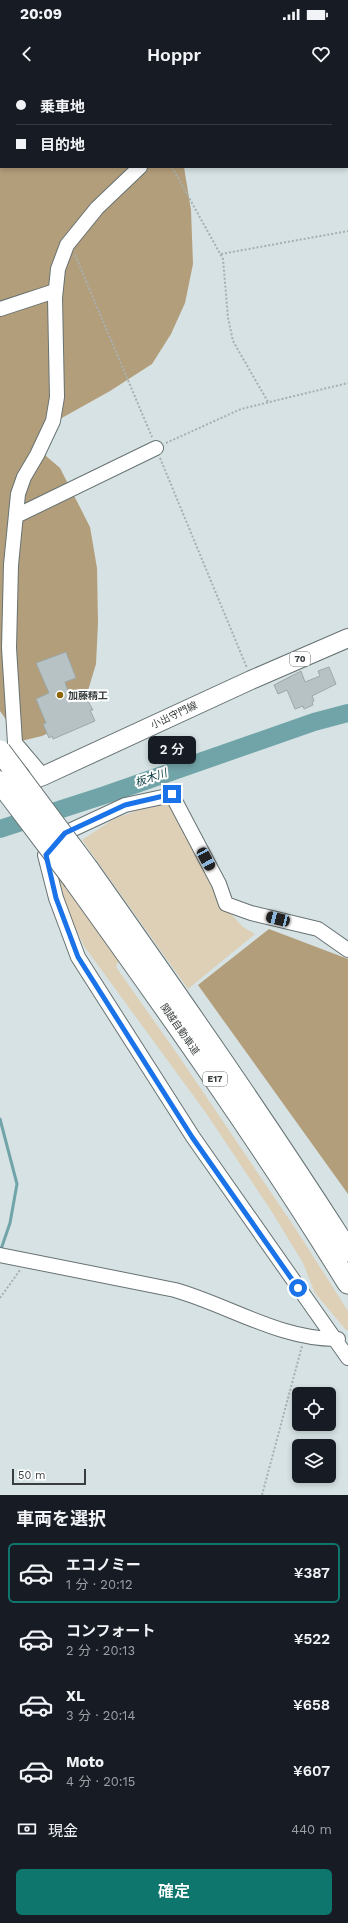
<!DOCTYPE html>
<html lang="ja">
<head>
<meta charset="utf-8">
<style>
  :root { --surface:#171b24; --page:#242831; --text:#f1f3f6; --muted:#9ea1a6; --line:#363941; --accent:#0f766e }
  body { margin:0; font-family:"Work Sans","Noto Sans JP",sans-serif; background:var(--page); color:var(--text); height:100vh; display:flex; flex-direction:column; font-size:15px; white-space:nowrap }
  * { box-sizing:border-box; margin:0 }
  p { font-size:13px; color:var(--muted) }
  .icon { flex:none; width:22px; height:22px; fill:none; stroke:currentColor; stroke-width:2; stroke-linecap:round; stroke-linejoin:round }
  .map { position:relative; height:1415px; overflow:hidden }
  .side { display:flex; flex-direction:column; background:var(--surface); flex:1 }
  .side>* { flex:none }
  .banner { position:absolute; left:0px; top:0px; width:348px; height:88px; box-shadow:0 2px 6px #0003; display:grid; align-content:center; height:88px; padding:0 16px; background:var(--surface) }
  .fabs { position:absolute; left:292px; top:1307px; display:grid; gap:8px }
  .fabs a { display:grid; place-items:center; width:44px; height:44px; border-radius:6px; background:var(--surface); box-shadow:0 2px 6px #0003; font-size:20px }
  .scale { position:absolute; left:12px; bottom:10px; width:74px; box-sizing:border-box; padding-left:4px; border:2px solid #383d3e; border-top:0; font-size:11px; line-height:14px; white-space:nowrap; color:#383d3e; -webkit-text-stroke:3px #fff; paint-order:stroke }
  .end { position:absolute; width:18px; height:18px; margin:-9px; border:5px solid #1a73e8; background:#fff; box-shadow:0 0 0 2px #fff }
  .from { border-radius:50% }
  .bubble { position:absolute; height:28px; border-radius:6px; background:var(--surface); box-shadow:0 2px 6px #0003; font-size:13px; font-weight:600; line-height:28px; text-align:center }
  .car { position:absolute; width:12px; height:24px; margin:-12px -6px; border-radius:5px; box-shadow:0 0 3px 1px #0007; background:linear-gradient(#222 24%,#8ab4d8 0 40%,#222 0 76%,#8ab4d8 0 86%,#222 0) }
  .banner b { display:flex; align-items:center; gap:14px; height:38px; font-size:15px }
  .banner b+b { border-top:1px solid var(--line) }
  .banner i { width:10px; height:10px; background:var(--text) }
  ul { padding:0; list-style:none }
  li { display:flex; align-items:center; gap:12px; height:60px; margin:0 8px 6px; padding:0 8px; border:2px solid transparent; border-radius:6px }
  li div { flex:1 }
  li b { display:block; font-size:15px }
  li em { font-style:normal; font-weight:600 }
  li.current { border-color:var(--accent) }
  li>.icon { width:36px; height:36px; stroke-width:1.5 }
  h2 { padding:0 16px; font-size:18px; line-height:48px }
  .pay { display:flex; align-items:center; gap:10px; height:44px; padding:0 16px; font-size:15px }
  .pay p { margin-inline-start:auto }
  .button { display:flex; gap:8px; margin-top:auto; padding:8px 16px }
  .button a { flex:1; height:46px; border-radius:6px; background:var(--accent); color:#fff; font-size:16px; font-weight:600; line-height:46px; text-align:center }
  .status { display:flex; justify-content:space-between; align-items:center; height:28px; padding:0 20px; background:var(--surface); direction:ltr }
  .status svg { height:11px; fill:currentColor }
  header { display:flex; justify-content:space-between; align-items:center; height:52px; padding:0 16px; background:var(--surface); font-size:18px; font-weight:600 }
  .map>svg:first-child { display:block }
  .green { fill:#ded0b6 }
  .forest { fill:#b39e7b }
  .lines { fill:none; stroke-linecap:round; stroke-linejoin:round }
  .stream { stroke:#71a4a8; stroke-width:3 }
  .river { stroke:#71a4a8; stroke-width:18 }
  .building { fill:#b6c2c3; stroke:#9ca8a9 }
  .minor-casing { stroke:#677273; stroke-width:16 }
  .major-casing { stroke:#677273; stroke-width:20 }
  .highway-casing { stroke:#677273; stroke-width:23 }
  .path { stroke:#a7b0b1; stroke-width:2; stroke-dasharray:2 2; stroke-linecap:butt }
  .minor { stroke:#fff; stroke-width:14 }
  .major { stroke:#fff; stroke-width:18 }
  .highway { stroke:#fff; stroke-width:21 }
  .highway-bridge-casing { stroke:#677273; stroke-width:23; stroke-linecap:butt }
  .highway-bridge { stroke:#fff; stroke-width:21 }
  .route { stroke:#1a73e8; stroke-width:5 }
  .poi-dot { fill:#8e660a; stroke:#fff; stroke-width:1.5 }
  .labels { text-anchor:middle; dominant-baseline:central; stroke-width:4; stroke-linejoin:round; paint-order:stroke }
  .shield { fill:#fff; stroke:#747778; stroke-width:1 }
  .shield-label { font-size:9px; font-weight:bold; fill:#383d3e }
  .poi-label { font-size:10px; font-weight:bold; fill:#383d3e; stroke:#fff; text-anchor:start }
  .street-label { font-size:10px; fill:#383d3e; stroke:#fff }
  .water-label { font-size:11px; font-style:italic; fill:#124245; stroke:#fff }
</style>
</head>
<body>
<div class="status"><b>20:09</b><svg viewBox="0 0 49 12"><path d="M0 12V9h3v3zM5 12V6h3v6zM10 12V3h3v9zM15 12V0h3v12zM26 1h20v11H26zM47 4h2v5h-2z"/></svg></div>
<header><svg class="icon" aria-label="back" viewBox="0 0 24 24"><path d="M15 5l-7 7 7 7"/></svg>Hoppr<svg class="icon" aria-label="heart" viewBox="0 0 24 24"><path d="M12 20l-8-8c-3-5 5-10 8-4 3-6 11-1 8 4z"/></svg></header>
<div class="map">
<svg width="348" height="1415" viewBox="0 0 348 1415">
  <rect width="100%" height="100%" fill="#d6e2e3"/>
  <!-- green -->
  <path class="green" d="M171 718 225 827 243 847 255 854 188 909 82 760 114 739Z
    M55 792 119 880 116 887 178 975 295 1148 348 1231V1250H346L315 1213 303 1183 272 1132 206 1033 84 866 55 806Z"/>
  <!-- forest -->
  <path class="forest" d="M0 0H167L1 1V87H184L191 130 193 184 185 223 171 254 152 284 110 311 51 344 41 365 46 376 60 388 90 447 97 488 98 543 96 584 86 617 69 643 42 656 21 661 0 631Z
    M269 849 348 879V1114L198 905Z"/>
  <g class="lines">
    <!-- stream -->
    <path class="stream" d="M0 1039 17 1104 10 1143 0 1172"/>
    <!-- river -->
    <path class="river" d="M0 749 105 715 314 642 348 633"/>
  </g>
  <!-- building -->
  <path class="building" d="M66 572 76 598 65 602 71 621 85 616 93 630H90L95 641 53 659 52 656 49 658 43 644 46 643 36 619 49 613 36 583Z
    M329 587 336 604 312 616 314 621 312 622 313 625 304 629 303 626 295 629 287 610 278 614 274 605 301 591 305 602 320 596 318 591Z"/>
  <g class="lines">
    <!-- minor casing -->
    <g class="minor-casing">
      <path id="minor" d="M13 1V0
        M173 1 174 0
        M0 12H1
        M0 229 55 211
        M16 436 156 368
        M43 696 15 663 9 568 11 485 18 414 24 397 37 375 53 341 57 317 55 218 58 189 67 165 97 128 140 87
        M348 870 318 849 251 833 226 824 219 804 172 715 125 725 65 753 45 775 56 818 78 877 193 1057 348 1278
        M0 1175 175 1210C228 1225 281 1260 338 1259"/>
    </g>
    <!-- major casing -->
    <g class="major-casing">
      <path id="major" d="M11 708 43 696 251 600 348 558"/>
    </g>
    <!-- highway casing -->
    <g class="highway-casing">
      <path id="highway" d="M88 789C177 915 265 1041 348 1171
        M74 800C169 932 263 1065 348 1203"/>
    </g>
    <!-- path -->
    <path class="path" d="M347 7H348
      M172 87 223 179 228 238 233 261 268 322
      M221 174 348 151
      M75 175 152 357
      M166 363 241 329 348 303
      M160 378 247 588
      M0 1218 20 1190
      M262 1415 302 1266"/>
    <!-- minor -->
    <use href="#minor" class="minor"/>
    <!-- major -->
    <use href="#major" class="major"/>
    <!-- highway -->
    <use href="#highway" class="highway"/>
    <!-- highway-bridge casing -->
    <g class="highway-bridge-casing">
      <path id="highway-bridge" d="M0 671 88 789
        M0 702 74 800"/>
    </g>
    <!-- highway-bridge -->
    <use href="#highway-bridge" class="highway-bridge"/>
  </g>
  <g class="lines">
    <!-- route -->
    <path class="route" d="M172 714 125 725 65 753 46 775 56 818 78 877 192 1057 298 1208"/>
  </g>
  <!-- markers -->
  <circle class="poi-dot" cx="60" cy="615" r="4"/>
  <g class="labels">
    <!-- shield labels -->
    <g class="shield">
      <rect x="290" y="572" width="20" height="14" rx="3"/>
      <rect x="203" y="992" width="24" height="14" rx="3"/>
    </g>
    <g class="shield-label">
      <text x="300" y="579">70</text>
      <text x="215" y="999">E17</text>
    </g>
    <!-- poi labels -->
    <g class="poi-label">
      <text x="68" y="615">加藤精工</text>
    </g>
    <!-- street labels -->
    <g class="street-label">
      <text transform="translate(174 635) rotate(-25)">小出守門線</text>
      <text transform="translate(180 949) rotate(55)">関越自動車道</text>
    </g>
    <!-- water labels -->
    <g class="water-label">
      <text transform="translate(151 698) rotate(-19)">板木川</text>
    </g>
  </g>
</svg>
<div class="fabs">
<a><svg class="icon" aria-label="locate" viewBox="0 0 24 24"><circle cx="12" cy="12" r="6"/><path d="M12 2v4M12 18v4M2 12h4M18 12h4"/></svg></a>
<a><svg class="icon" aria-label="layers" viewBox="0 0 24 24"><path d="M12 4l9 5-9 5-9-5zM3 14l9 5 9-5"/></svg></a>
</div>
<div class="scale">50 m</div>
<i class="end from" style="left:298px;top:1208px"></i>
<i class="end" style="left:172px;top:714px"></i>
<div class="bubble" style="left:148px;top:656px;width:48px">2 分</div>
<i class="car" style="left:206px;top:779px;rotate:152deg"></i>
<i class="car" style="left:278px;top:839px;rotate:284deg"></i>
<div class="banner">
<b><i class="from"></i>乗車地</b>
<b><i></i>目的地</b>
</div>
</div>
<section class="side">
<h2>車両を選択</h2>
<ul>
<li class="current"><svg class="icon" aria-label="car" viewBox="0 0 24 24"><path d="M5 17H2v-5l4-1 3-4h7l3 4 3 1v5h-3M9 17h6M6 11h13"/><circle cx="7" cy="17" r="2"/><circle cx="17" cy="17" r="2"/></svg><div><b>エコノミー</b><p>1 分 · 20:12</p></div><em>¥387</em></li>
<li><svg class="icon" aria-label="car" viewBox="0 0 24 24"><path d="M5 17H2v-5l4-1 3-4h7l3 4 3 1v5h-3M9 17h6M6 11h13"/><circle cx="7" cy="17" r="2"/><circle cx="17" cy="17" r="2"/></svg><div><b>コンフォート</b><p>2 分 · 20:13</p></div><em>¥522</em></li>
<li><svg class="icon" aria-label="car" viewBox="0 0 24 24"><path d="M5 17H2v-5l4-1 3-4h7l3 4 3 1v5h-3M9 17h6M6 11h13"/><circle cx="7" cy="17" r="2"/><circle cx="17" cy="17" r="2"/></svg><div><b>XL</b><p>3 分 · 20:14</p></div><em>¥658</em></li>
<li><svg class="icon" aria-label="car" viewBox="0 0 24 24"><path d="M5 17H2v-5l4-1 3-4h7l3 4 3 1v5h-3M9 17h6M6 11h13"/><circle cx="7" cy="17" r="2"/><circle cx="17" cy="17" r="2"/></svg><div><b>Moto</b><p>4 分 · 20:15</p></div><em>¥607</em></li>
</ul>
<div class="pay"><svg class="icon" aria-label="cash" viewBox="0 0 24 24"><path d="M3 7h18v10H3z"/><circle cx="12" cy="12" r="2"/></svg>現金<p>440 m</p></div>
<div class="button"><a>確定</a></div>
</section>
</body>
</html>
